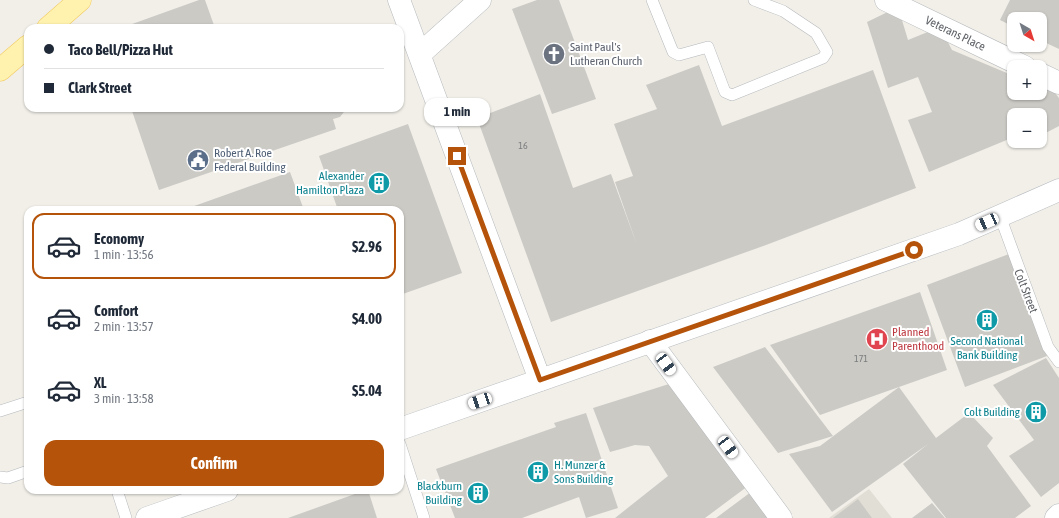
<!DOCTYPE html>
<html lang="en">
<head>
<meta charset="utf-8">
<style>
  :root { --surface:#fff; --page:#f2f2f3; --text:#1f2937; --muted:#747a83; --line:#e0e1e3; --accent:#b45309 }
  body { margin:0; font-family:"Asap Condensed",sans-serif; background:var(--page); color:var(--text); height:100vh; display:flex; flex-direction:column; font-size:15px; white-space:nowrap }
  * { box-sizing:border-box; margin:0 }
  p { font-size:13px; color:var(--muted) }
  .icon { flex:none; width:22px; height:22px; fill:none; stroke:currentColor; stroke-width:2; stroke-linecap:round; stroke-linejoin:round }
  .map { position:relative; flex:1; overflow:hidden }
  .side { position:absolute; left:24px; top:206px; width:380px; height:288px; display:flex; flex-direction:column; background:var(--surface); border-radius:12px; box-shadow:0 1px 3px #0004 }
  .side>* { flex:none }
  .hud { position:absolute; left:24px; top:24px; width:380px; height:88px; border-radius:12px; box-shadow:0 1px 3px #0004; display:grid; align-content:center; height:88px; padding:0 20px; background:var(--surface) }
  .needle { width:26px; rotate:141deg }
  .tools { position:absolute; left:1007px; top:12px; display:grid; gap:8px }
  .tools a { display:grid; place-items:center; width:40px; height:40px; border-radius:8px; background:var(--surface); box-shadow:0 1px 3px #0004; font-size:20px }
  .end { position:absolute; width:18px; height:18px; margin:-9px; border:5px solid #b45309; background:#fff; box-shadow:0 0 0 2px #fff }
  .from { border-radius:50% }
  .bubble { position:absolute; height:28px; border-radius:12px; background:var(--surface); box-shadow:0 1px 3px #0004; font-size:13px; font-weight:700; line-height:28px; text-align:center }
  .car { position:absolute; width:12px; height:24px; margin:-12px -6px; border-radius:5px; box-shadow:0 0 3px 1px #0007; background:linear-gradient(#fff 24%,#345 0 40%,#fff 0 76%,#345 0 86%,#fff 0) }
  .hud b { display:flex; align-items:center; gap:14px; height:38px; font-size:15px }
  .hud b+b { border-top:1px solid var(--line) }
  .hud i { width:10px; height:10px; background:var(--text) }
  ul { padding:7px 0 0; list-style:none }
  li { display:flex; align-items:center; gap:12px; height:66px; margin:0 8px 6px; padding:0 12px; border:2px solid transparent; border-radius:12px }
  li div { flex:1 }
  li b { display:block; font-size:15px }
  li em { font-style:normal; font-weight:700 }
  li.current { border-color:var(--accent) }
  li>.icon { width:36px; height:36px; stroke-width:1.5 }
  .cta { display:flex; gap:8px; margin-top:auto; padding:8px 20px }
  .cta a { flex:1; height:46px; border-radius:12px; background:var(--accent); color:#fff; font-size:16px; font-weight:700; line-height:46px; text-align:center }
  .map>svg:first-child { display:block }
  .education { fill:#e1ded6 }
  .building { fill:#cccac5 }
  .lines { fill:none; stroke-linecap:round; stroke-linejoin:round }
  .service-casing { stroke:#b5b8bc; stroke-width:12 }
  .minor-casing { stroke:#b5b8bc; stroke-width:23 }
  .tertiary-casing { stroke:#b5b8bc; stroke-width:23 }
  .secondary-casing { stroke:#b6babf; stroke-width:23 }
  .primary-casing { stroke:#f2c960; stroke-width:23 }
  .service { stroke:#fff; stroke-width:11 }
  .minor { stroke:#fff; stroke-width:22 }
  .tertiary { stroke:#fff; stroke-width:22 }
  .secondary { stroke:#fff; stroke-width:22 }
  .primary { stroke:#fff2af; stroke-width:22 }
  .route { stroke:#b45309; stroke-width:5 }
  .labels { text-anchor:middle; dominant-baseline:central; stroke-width:4; stroke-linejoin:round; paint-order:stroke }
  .number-label { font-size:10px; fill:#7a7d7f }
  .street-label { font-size:12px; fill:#5f6368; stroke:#fff }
  .worship-label { font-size:12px; fill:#5b616d; stroke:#fff; text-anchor:start }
  .service-label { font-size:12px; fill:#4e5e75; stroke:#fff; text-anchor:start }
  .culture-label { font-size:12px; fill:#0d838f; stroke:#fff; text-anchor:end }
  .health-label { font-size:12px; fill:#be3a42; stroke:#fff; text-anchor:start }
</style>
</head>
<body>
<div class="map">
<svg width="1059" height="518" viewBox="0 0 1059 518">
  <rect width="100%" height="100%" fill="#f1efe8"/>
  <!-- education -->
  <path class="education" d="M869 489 892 518H829Z"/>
  <!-- building -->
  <path class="building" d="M199 0H205L215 28H121Z
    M537 0H559L596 99 552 114 512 9Z
    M1010 0H1059V49L1040 40V19H1014V27L1000 20Z
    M898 7 908 40 940 27 952 50 1014 76V93H1040V87L1055 93 1059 98V126L1040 136V115H1014V137L929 172 908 120 932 112 918 77 888 88 867 22Z
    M699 65 722 126 873 70 916 188 766 245 551 322 477 118 540 94 573 188 611 174 637 245 615 182 633 176 614 124 657 109 646 85Z
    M131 108H347L340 117 333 119 336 129 159 190Z
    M408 124 462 273 400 295V210H338L319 156Z
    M1022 141H1031L1023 145Z
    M290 172 304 210H183Z
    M1009 254 1047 356 965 387 927 285Z
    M920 292 947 370 899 387 936 438 969 413 993 438 987 446 1031 506 1015 518H946L903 464 928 444 832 512 789 454 820 446 899 387 820 415 770 345Z
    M765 347 833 436 778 453 713 367Z
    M1046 358 1059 378V483L1041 497 1009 456 1034 440 993 385Z
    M669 384 748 486 705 518H615L668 476 649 446 635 445 610 452 593 408Z
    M586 413 618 508 586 518 579 497 522 518H455L436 469 556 427 554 423Z
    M368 490 377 518H288L366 490Z
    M751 492 770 518H716Z
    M858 499 872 518H833Z
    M932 503 945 518H912Z"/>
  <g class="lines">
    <!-- service casing -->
    <g class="service-casing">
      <path id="service" d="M652 0 673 52 679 55 708 47 725 92 732 95 823 58 827 52 816 33 783 11 754 0
        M1000 216 1048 347 1059 362
        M0 411 28 402
        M400 444 424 518
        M0 477 8 478 28 471
        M117 490 126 518"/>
    </g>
    <!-- minor casing -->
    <g class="minor-casing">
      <g id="minor">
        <path d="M399 0 540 380"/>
        <path id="s1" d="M886 0 1025 67"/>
        <path d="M420 54 480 0"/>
        <path d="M1040 74 1059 83"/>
        <path d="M650 341 781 518"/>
      </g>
    </g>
    <!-- tertiary casing -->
    <g class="tertiary-casing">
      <path id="tertiary" d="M1056 518 1059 515"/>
    </g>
    <!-- secondary casing -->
    <g class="secondary-casing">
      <path id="secondary" d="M400 429 959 234 1059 190
        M147 518 227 490"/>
    </g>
    <!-- primary casing -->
    <g class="primary-casing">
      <path id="primary" d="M48 28 80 0
        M0 70 28 46"/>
    </g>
    <!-- service -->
    <use href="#service" class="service"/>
    <!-- minor -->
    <use href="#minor" class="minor"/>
    <!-- tertiary -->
    <use href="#tertiary" class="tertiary"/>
    <!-- secondary -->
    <use href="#secondary" class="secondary"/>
    <!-- primary -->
    <use href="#primary" class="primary"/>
  </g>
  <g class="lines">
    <!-- route -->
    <path class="route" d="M457 156 540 380 914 250"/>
  </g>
  <!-- icons -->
  <defs>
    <g id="church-disc" transform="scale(1.15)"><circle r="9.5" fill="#6b7280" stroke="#fff"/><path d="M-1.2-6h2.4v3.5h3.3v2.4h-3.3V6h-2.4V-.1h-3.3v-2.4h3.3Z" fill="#fff"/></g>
    <g id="civic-disc" transform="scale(1.15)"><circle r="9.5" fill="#5c6f8a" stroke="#fff"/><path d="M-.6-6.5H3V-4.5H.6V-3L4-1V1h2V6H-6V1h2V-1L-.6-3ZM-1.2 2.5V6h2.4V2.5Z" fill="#fff"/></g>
    <g id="building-disc" transform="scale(1.15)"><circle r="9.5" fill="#0f9aa8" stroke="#fff"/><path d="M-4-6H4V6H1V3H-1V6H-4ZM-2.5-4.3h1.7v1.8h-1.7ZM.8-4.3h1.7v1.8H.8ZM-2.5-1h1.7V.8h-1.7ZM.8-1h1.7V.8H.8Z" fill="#fff"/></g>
    <g id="hospital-disc" transform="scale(1.15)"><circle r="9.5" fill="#e0444e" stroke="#fff"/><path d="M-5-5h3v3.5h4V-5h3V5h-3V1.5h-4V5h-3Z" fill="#fff"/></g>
  </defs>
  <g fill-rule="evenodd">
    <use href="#church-disc" x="554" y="54"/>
    <use href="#civic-disc" x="198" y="160"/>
    <use href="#building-disc" x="379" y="183"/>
    <use href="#building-disc" x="987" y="320"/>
    <use href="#hospital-disc" x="877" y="339"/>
    <use href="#building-disc" x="1036" y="412"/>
    <use href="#building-disc" x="538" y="472"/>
    <use href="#building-disc" x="478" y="493"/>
  </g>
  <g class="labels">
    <!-- number labels -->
    <g class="number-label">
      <text x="523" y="145">16</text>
      <text x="861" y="358">171</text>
    </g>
    <!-- street labels -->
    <g class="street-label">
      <text stroke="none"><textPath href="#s1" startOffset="77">Veterans Place</textPath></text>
      <text transform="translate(1026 291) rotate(69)">Colt Street</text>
    </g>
    <!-- worship labels -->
    <g class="worship-label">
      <text x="570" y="47">Saint Paul's<tspan x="570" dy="14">Lutheran Church</tspan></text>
    </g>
    <!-- service labels -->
    <g class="service-label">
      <text x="214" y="153">Robert A. Roe<tspan x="214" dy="14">Federal Building</tspan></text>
    </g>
    <!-- culture labels -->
    <g class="culture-label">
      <text x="364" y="176">Alexander<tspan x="364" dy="14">Hamilton Plaza</tspan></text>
      <text x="987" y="341" text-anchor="middle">Second National<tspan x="987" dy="14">Bank Building</tspan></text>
      <text x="1020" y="412">Colt Building</text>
      <text x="554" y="465" text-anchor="start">H. Munzer &amp;<tspan x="554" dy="14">Sons Building</tspan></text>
      <text x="462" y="486">Blackburn<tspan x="462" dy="14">Building</tspan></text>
    </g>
    <!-- health labels -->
    <g class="health-label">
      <text x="892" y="332">Planned<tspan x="892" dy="14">Parenthood</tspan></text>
    </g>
  </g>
</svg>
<div class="tools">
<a><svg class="needle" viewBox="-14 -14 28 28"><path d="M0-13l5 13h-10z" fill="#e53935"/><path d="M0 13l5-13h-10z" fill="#747a83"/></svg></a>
<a>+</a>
<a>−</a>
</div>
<i class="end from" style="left:914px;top:250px"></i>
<i class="end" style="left:457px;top:156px"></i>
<div class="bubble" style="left:424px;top:98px;width:66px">1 min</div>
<i class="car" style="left:987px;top:222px;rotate:246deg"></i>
<i class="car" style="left:666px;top:364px;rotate:143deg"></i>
<i class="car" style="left:480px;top:401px;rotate:251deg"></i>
<i class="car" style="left:728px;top:447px;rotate:143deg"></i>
<div class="hud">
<b><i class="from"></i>Taco Bell/Pizza Hut</b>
<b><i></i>Clark Street</b>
</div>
<section class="side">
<ul>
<li class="current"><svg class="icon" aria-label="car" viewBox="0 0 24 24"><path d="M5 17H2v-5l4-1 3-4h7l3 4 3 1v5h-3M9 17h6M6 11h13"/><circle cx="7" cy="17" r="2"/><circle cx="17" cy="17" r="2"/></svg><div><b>Economy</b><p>1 min · 13:56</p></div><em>$2.96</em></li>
<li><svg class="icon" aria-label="car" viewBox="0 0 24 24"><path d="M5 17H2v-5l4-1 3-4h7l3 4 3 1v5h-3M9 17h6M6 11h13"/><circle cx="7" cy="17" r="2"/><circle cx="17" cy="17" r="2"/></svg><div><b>Comfort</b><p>2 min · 13:57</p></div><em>$4.00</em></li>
<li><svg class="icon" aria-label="car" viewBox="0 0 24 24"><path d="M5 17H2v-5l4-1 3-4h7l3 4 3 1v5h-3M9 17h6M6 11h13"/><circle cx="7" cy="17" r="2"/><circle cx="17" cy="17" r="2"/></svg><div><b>XL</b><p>3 min · 13:58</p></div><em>$5.04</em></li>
</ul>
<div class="cta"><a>Confirm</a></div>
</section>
</div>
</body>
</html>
